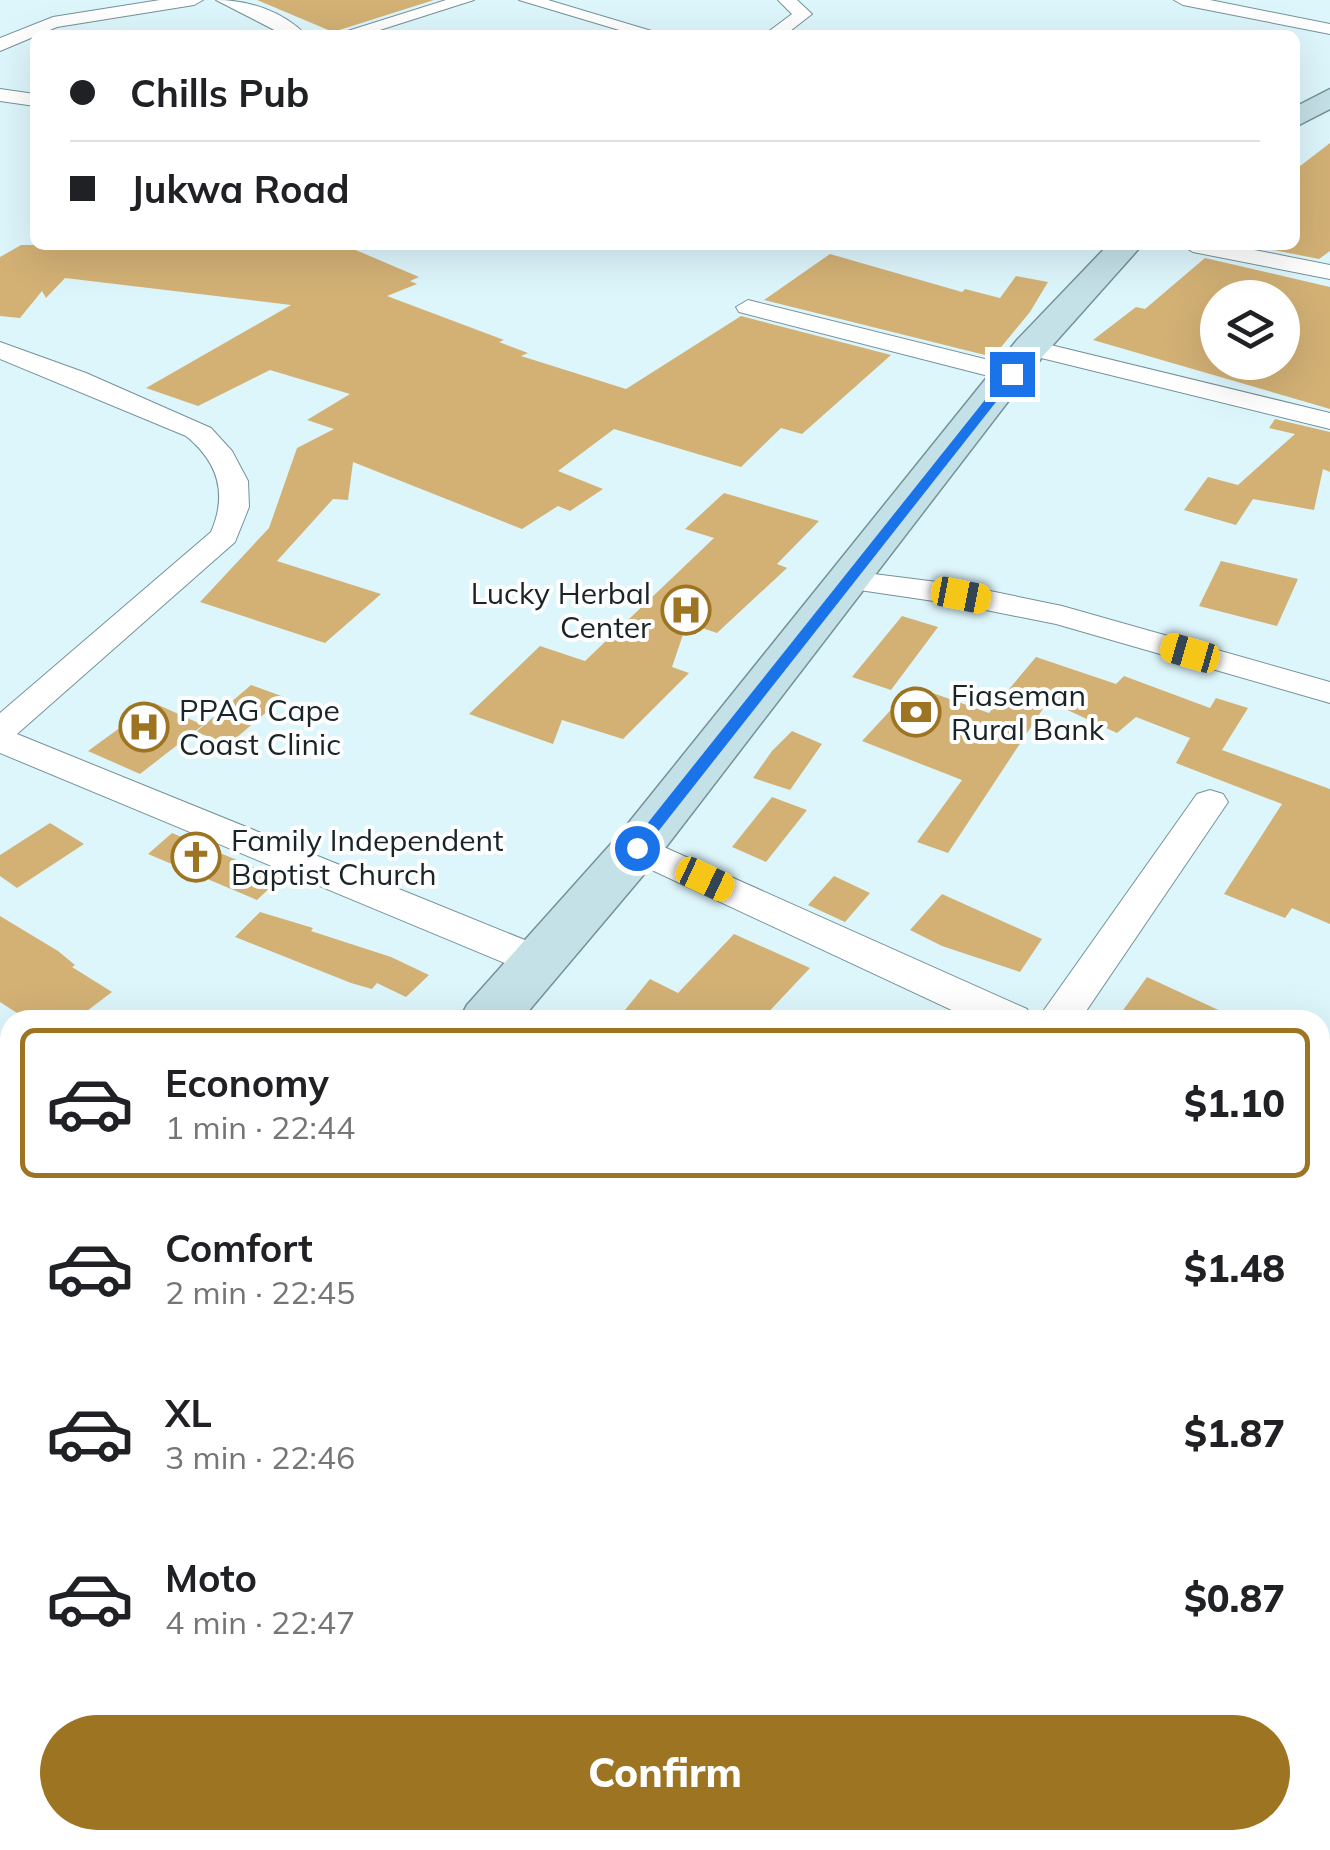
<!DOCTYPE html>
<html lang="en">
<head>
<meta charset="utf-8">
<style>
  :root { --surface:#fff; --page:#f6f6f6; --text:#202124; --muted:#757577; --line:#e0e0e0; --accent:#9d7422 }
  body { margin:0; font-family:Mulish,sans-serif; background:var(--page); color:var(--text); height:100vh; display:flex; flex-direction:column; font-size:38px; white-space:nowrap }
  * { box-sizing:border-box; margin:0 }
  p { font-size:32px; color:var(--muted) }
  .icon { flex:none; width:55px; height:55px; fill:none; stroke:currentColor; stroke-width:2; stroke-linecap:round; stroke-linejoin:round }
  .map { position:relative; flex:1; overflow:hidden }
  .drawer { position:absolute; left:0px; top:1010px; width:1330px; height:840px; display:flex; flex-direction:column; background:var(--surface); border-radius:30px 30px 0 0; box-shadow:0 10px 40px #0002 }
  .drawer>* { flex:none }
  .top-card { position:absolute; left:30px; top:30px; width:1270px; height:220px; border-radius:15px; box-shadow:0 10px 40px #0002; display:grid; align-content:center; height:220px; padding:0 40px; background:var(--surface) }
  .fabs { position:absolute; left:1200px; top:280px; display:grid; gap:20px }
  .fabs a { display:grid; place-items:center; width:100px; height:100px; border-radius:50%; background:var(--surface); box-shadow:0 10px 40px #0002; font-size:50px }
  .end { position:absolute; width:45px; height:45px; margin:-22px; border:12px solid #1a73e8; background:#fff; box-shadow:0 0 0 5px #fff }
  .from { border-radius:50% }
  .car { position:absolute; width:30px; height:60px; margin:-30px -15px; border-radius:12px; box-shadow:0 0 8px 2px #0007; background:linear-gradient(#f5c518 24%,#345 0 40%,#f5c518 0 76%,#345 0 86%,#f5c518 0) }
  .top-card b { display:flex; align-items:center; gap:35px; height:95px; font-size:38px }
  .top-card b+b { border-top:2px solid var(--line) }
  .top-card i { width:25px; height:25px; background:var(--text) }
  ul { padding:18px 0 0; list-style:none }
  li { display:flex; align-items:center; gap:30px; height:150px; margin:0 20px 15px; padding:0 20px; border:5px solid transparent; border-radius:15px }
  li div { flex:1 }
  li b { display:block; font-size:38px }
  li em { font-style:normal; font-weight:800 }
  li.on { border-color:var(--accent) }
  li>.icon { width:90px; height:90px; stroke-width:1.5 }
  .cta { display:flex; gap:20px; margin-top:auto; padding:20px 40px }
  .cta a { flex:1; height:115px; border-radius:60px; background:var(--accent); color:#fff; font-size:40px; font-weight:800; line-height:115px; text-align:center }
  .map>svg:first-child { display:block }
  .building { fill:#d3b175; fill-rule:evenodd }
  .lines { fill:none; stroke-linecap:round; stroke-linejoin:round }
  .street-casing { stroke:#759299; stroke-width:2 }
  .secondary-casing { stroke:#759299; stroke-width:3 }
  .street { fill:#fff; fill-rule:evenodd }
  .secondary { fill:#c4e1e7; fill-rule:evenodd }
  .route { fill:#1a73e8 }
  .labels { text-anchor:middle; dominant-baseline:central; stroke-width:8; stroke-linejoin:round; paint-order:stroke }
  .poi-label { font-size:30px; fill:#182427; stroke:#fefefe; text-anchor:start }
</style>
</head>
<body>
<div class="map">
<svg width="1330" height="1850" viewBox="0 0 1330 1850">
  <rect width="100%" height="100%" fill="#ddf6fc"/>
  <!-- building -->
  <path class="building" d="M257 0H434L333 32Z
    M1330 143V251L1319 259 1248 245H1295V170Z
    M21 245H344L419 277 410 281 417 284 387 296 504 340 499 342 528 353 521 356 626 389 741 316 891 355 802 434 781 428 741 467 614 429 558 471 603 489 570 511 558 506 522 529 353 462 348 500 333 499 277 561 381 594 325 643 200 602 269 528 297 448 334 429 307 420 350 394 270 370 198 406 146 388 291 305 65 278 46 298 42 291 20 318 0 316V257Z
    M830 254 962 292 965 289 1000 298 1016 276 1048 282 1030 312 993 357 764 300Z
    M1205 258 1330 287V409L1093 340 1136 307 1145 309ZM1218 298H1282V362H1218Z
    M1275 419 1330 432V472L1323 469 1314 510 1253 499 1236 525 1184 510 1208 477 1238 485 1295 434 1269 428Z
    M724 493 819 521 777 564 787 568 717 633 687 623 672 667 689 673 623 739 562 720 553 744 469 714 540 646 585 661 714 538 685 529Z
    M1221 561 1298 579 1277 626 1199 606Z
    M902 616 938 627 891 690 852 677Z
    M1036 657 1116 684 1124 676 1210 708 1216 698 1248 708 1222 750 1330 789V924L1292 908 1285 918 1224 894 1282 804 1176 763 1190 738 1136 717 1117 733 1048 701 948 853 917 842 962 780 862 741 913 686 989 713Z
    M251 685 284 697 229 744 196 732Z
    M154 703 203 725 140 774 88 751Z
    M792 731 822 744 790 790 753 778 772 751Z
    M772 797 807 810 766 862 732 847Z
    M50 823 84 844 17 888 0 876V855Z
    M172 833 280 878 257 900 148 854Z
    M834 876 870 893 845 922 808 905Z
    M942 894 1042 939 1020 972 942 946 910 930Z
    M260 912 313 928 311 931 391 957 429 975 406 997 377 983 372 989 351 983 235 937Z
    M0 916 58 951 75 965 72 967 112 992 75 1020H28L0 1002Z
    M734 934 810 968 761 1020H617L650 979 678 993Z
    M1147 977 1240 1020H1116Z"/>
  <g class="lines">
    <!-- street casing -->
    <g class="street-casing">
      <path id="street" d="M160 0H203L194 5 57 27 0 51V38L53 17Z
        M216 0C249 0 282 11 306 35H284Z
        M446 0H474L364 35H335Z
        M519 0H548L665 35H636Z
        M778 0H797L812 14 785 35H764L792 14Z
        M1174 0H1210L1330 24V34L1183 5Z
        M0 89 35 94V106L0 101Z
        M1181 245H1229L1330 265V279L1193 252Z
        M748 300 1021 368 1025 374 1012 382 739 312 736 307Z
        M1030 340 1330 413V429L1021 353 1017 348Z
        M0 342 86 373 211 428 232 451 248 481 249 507 235 542 17 734 552 951 558 961 552 971 538 976 524 971 0 753V713L211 532C228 493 218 462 186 436L0 359Z
        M850 571 961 585 1062 606 1330 682V703L1056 624 961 605 839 587 834 580 839 573Z
        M1210 790 1223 794 1228 802 1080 1020H1037L1197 794Z
        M637 835 1027 1009 1033 1020H973L624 857 618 848 624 839Z
        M1320 1127 1330 1130V1167L1320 1164Z
        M1330 1564V1640L1320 1644V1568Z
        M1320 1747 1330 1751V1815L1320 1810Z"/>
    </g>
    <!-- secondary casing -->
    <g class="secondary-casing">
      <path id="secondary" d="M1330 89V109L1295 127V107Z
        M1108 245H1142L1043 356 656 860 521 1020H459L467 1005 618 836 1017 340Z
        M10 1579V1668L0 1672V1583Z"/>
    </g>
    <!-- street -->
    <use href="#street" class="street"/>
    <!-- secondary -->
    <use href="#secondary" class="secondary"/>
  </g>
  <!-- route -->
  <path class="route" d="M1008 371 1018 374 642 852H631V844Z"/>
  <!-- icons -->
  <defs>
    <g id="hospital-ring" transform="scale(2.5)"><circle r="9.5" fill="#fefefe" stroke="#9d7422" stroke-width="1.5"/><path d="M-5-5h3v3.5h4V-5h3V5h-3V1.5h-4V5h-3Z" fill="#9d7422"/></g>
    <g id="bank-ring" transform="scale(2.5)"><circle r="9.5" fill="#fefefe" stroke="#9d7422" stroke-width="1.5"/><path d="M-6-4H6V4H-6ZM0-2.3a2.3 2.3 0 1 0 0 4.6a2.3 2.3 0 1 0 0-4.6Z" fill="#9d7422"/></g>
    <g id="church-ring" transform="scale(2.5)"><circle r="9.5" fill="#fefefe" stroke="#9d7422" stroke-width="1.5"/><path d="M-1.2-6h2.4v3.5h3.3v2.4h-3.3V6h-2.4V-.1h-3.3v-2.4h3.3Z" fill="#9d7422"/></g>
  </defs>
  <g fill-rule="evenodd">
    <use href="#hospital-ring" x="686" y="610"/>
    <use href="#bank-ring" x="916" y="712"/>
    <use href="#hospital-ring" x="144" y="727"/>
    <use href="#church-ring" x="196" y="857"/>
  </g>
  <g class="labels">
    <!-- poi labels -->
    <g class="poi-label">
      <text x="651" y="593" text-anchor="end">Lucky Herbal<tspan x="651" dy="34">Center</tspan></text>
      <text x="951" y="695">Fiaseman<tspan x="951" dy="34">Rural Bank</tspan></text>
      <text x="179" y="710">PPAG Cape<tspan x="179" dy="34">Coast Clinic</tspan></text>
      <text x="231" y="840">Family Independent<tspan x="231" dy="34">Baptist Church</tspan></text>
    </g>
  </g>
</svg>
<div class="fabs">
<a><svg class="icon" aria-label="layers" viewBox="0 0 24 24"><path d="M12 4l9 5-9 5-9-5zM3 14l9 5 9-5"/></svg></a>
</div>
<i class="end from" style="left:637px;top:848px"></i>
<i class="end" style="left:1012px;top:374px"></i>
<i class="car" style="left:961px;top:595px;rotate:101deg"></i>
<i class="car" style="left:1190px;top:653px;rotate:286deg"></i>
<i class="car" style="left:705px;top:879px;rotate:115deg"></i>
<div class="top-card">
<b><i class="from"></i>Chills Pub</b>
<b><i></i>Jukwa Road</b>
</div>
<section class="drawer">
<ul>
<li class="on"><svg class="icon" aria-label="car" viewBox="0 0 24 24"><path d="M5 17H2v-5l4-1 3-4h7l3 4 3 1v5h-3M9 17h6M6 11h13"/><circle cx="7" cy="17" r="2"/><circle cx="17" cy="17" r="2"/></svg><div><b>Economy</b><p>1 min · 22:44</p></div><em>$1.10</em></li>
<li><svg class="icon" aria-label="car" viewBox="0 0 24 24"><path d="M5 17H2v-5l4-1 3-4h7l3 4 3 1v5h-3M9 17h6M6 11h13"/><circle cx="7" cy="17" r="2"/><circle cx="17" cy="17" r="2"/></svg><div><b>Comfort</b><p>2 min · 22:45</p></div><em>$1.48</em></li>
<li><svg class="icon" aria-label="car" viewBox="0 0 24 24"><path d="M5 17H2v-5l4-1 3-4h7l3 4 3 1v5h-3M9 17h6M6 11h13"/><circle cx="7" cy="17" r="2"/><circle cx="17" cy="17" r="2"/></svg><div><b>XL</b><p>3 min · 22:46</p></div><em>$1.87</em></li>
<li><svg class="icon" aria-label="car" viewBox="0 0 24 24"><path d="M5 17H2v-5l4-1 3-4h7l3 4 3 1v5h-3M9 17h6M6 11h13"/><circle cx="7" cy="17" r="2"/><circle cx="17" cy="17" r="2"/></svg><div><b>Moto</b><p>4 min · 22:47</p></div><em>$0.87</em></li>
</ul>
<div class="cta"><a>Confirm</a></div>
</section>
</div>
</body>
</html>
